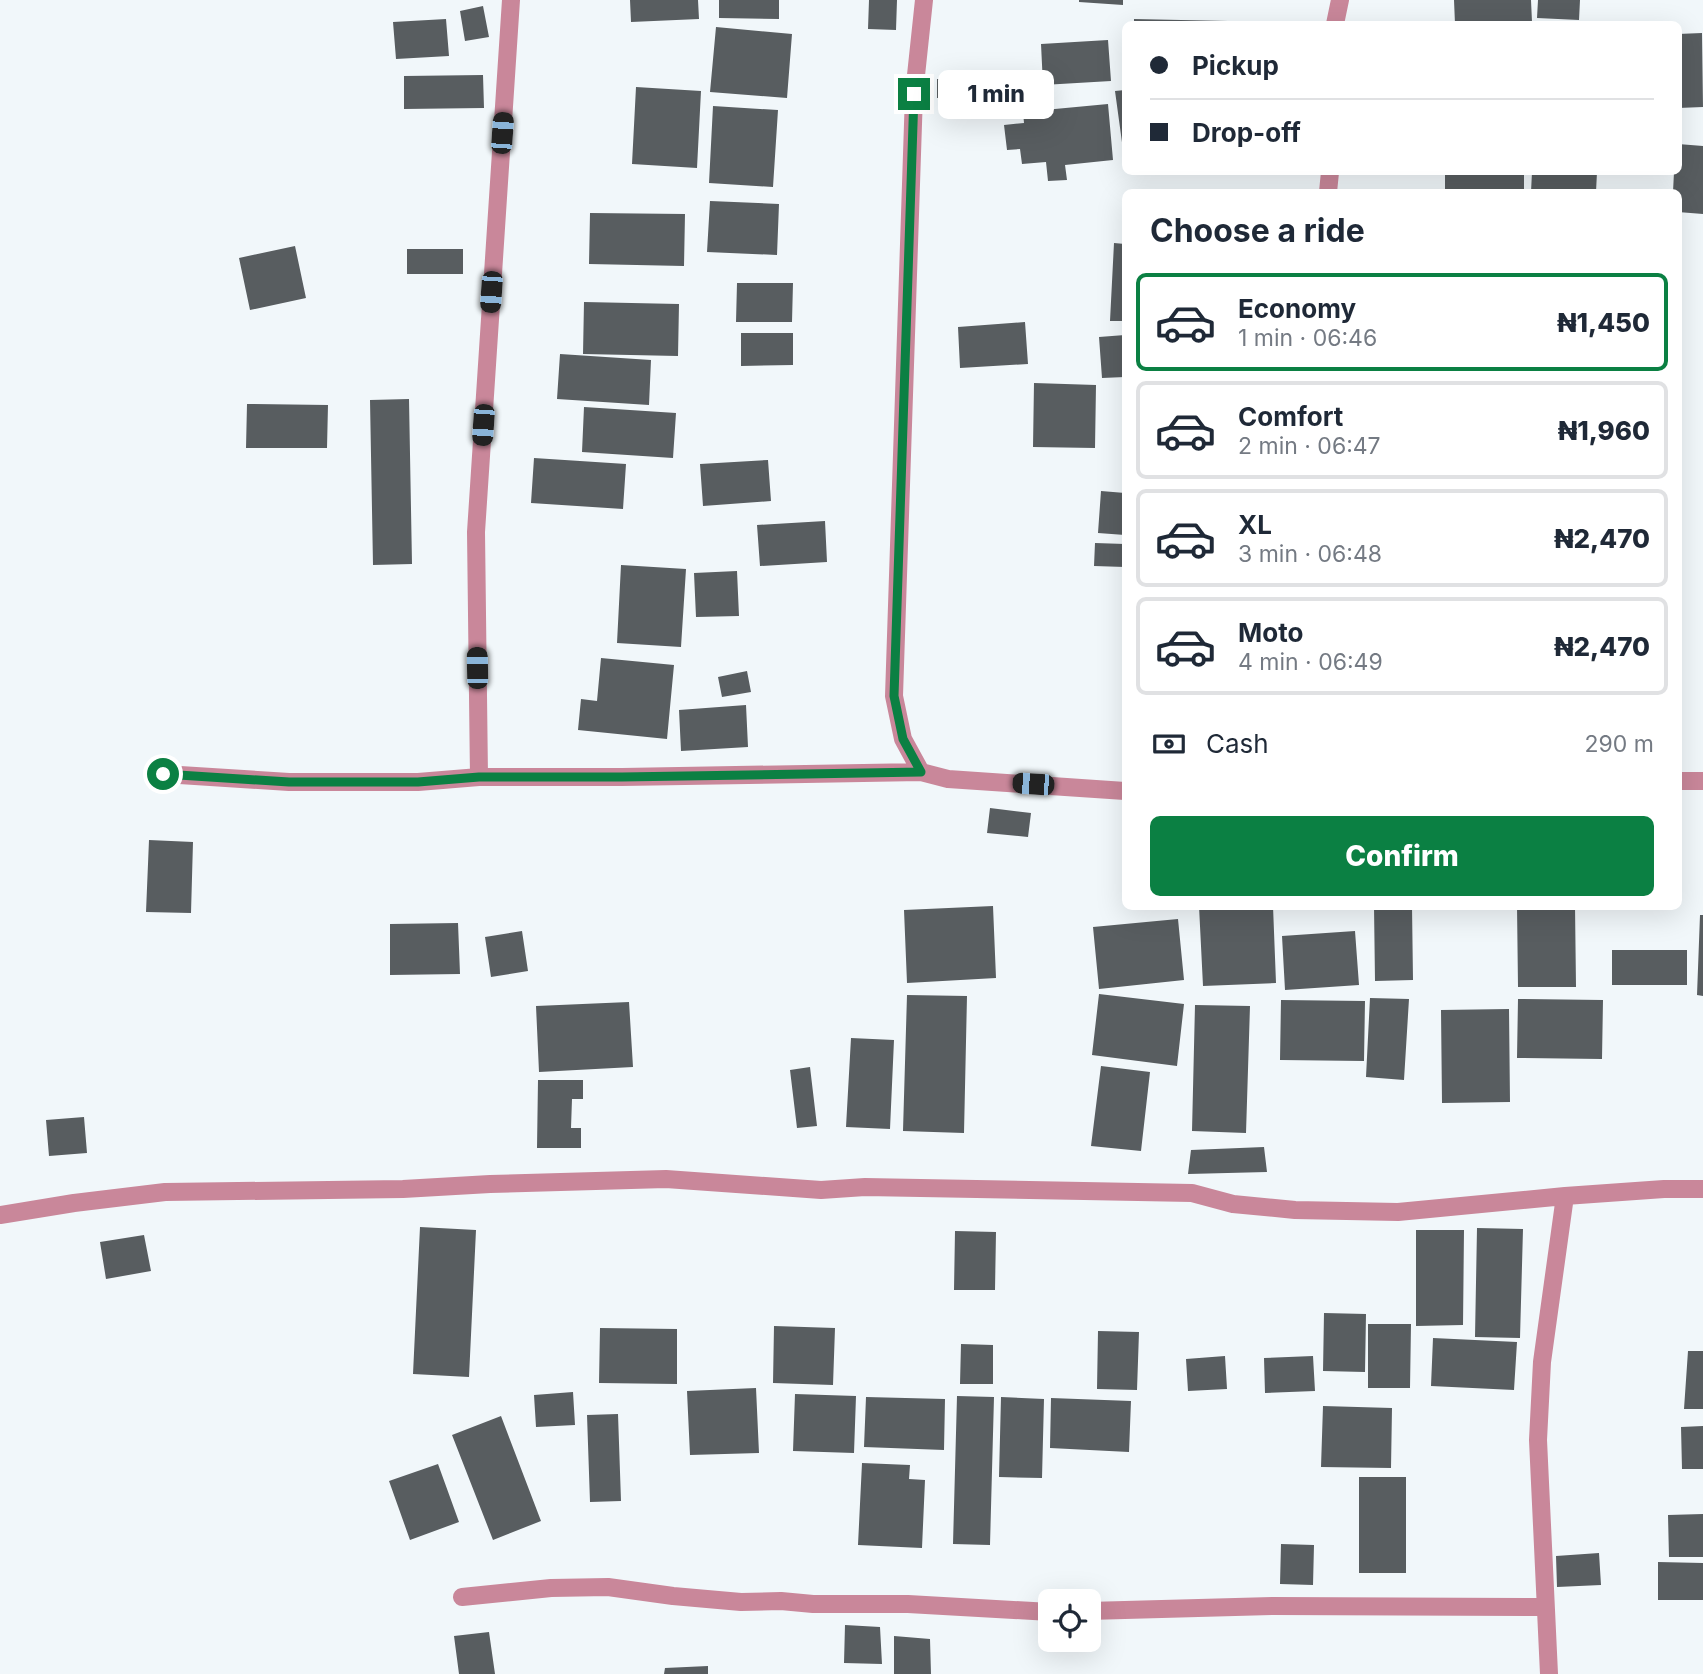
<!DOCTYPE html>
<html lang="en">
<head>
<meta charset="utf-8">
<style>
  :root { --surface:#fff; --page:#f6f6f7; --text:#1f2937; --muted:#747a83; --line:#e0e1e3; --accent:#0b8043 }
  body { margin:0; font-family:Inter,sans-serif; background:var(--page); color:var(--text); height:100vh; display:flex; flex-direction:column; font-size:26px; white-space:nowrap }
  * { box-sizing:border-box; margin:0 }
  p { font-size:23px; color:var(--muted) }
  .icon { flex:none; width:38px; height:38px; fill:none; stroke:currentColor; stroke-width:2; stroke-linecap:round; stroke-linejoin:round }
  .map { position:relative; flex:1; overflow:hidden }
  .drawer { position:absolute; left:1122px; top:189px; width:560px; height:721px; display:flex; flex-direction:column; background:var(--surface); border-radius:10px; box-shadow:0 7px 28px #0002 }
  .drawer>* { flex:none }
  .guide { position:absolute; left:1122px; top:21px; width:560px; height:154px; border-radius:10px; box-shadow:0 7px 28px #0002; display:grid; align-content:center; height:154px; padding:0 28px; background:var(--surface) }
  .controls { position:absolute; left:1038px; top:1589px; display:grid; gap:14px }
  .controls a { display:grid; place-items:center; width:63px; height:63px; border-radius:10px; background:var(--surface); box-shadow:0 7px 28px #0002; font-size:35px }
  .end { position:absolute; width:32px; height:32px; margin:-16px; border:9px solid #0b8043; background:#fff; box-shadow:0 0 0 4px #fff }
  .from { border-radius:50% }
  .bubble { position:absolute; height:49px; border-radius:10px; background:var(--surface); box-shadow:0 7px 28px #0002; font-size:23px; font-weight:800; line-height:49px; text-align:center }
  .car { position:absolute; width:21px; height:42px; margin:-21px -10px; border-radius:9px; box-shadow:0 0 5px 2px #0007; background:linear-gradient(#222 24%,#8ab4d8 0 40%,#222 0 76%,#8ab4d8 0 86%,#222 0) }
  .guide b { display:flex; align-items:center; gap:24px; height:66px; font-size:26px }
  .guide b+b { border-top:2px solid var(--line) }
  .guide i { width:18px; height:18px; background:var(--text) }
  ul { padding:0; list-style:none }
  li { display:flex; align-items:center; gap:21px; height:98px; margin:0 14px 10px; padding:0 14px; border:4px solid var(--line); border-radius:10px }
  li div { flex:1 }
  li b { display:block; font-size:26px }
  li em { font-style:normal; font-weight:800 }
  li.on { border-color:var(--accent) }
  li>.icon { width:63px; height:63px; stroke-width:1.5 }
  h2 { padding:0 28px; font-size:32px; line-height:84px }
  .pay { display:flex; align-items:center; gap:18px; height:77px; padding:0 28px; font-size:26px }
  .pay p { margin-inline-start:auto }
  .primary-button { display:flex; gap:14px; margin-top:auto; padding:14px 28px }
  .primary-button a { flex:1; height:80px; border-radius:10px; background:var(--accent); color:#fff; font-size:28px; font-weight:800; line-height:80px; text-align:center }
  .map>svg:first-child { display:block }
  .building { fill:#585d60 }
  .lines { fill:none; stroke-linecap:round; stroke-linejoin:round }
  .minor { stroke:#c9879a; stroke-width:18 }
  .route { stroke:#0b8043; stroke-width:9 }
</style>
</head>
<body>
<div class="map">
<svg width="1703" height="1674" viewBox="0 0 1703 1674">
  <rect width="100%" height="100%" fill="#f1f7fa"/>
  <!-- building -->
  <path class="building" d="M630 0H698L699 19 631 22Z
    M719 0H779V19L719 18Z
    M869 0H897L896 30 868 29Z
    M1079 0H1123V5L1079 2Z
    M1454 0H1531L1532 22 1455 24Z
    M1538 0H1580L1579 20 1537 18Z
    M483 6 489 37 465 41 460 11Z
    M446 19 449 56 396 59 393 22Z
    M1134 19 1228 21V24H1134Z
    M716 27 792 34 787 98 710 92Z
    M1702 33 1703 107 1678 108V34Z
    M1108 40 1111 81 1043 85 1041 44Z
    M483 75 484 108 404 109V76Z
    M937 79H961V98H937Z
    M636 87 701 91 697 168 632 164Z
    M1125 90V157H1124L1115 91Z
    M1108 104 1113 160 1065 165 1067 180 1048 181 1046 162 1022 164 1020 149 1007 150 1004 125 1024 123 1023 112Z
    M713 106 778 110 773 187 709 183Z
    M1678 144 1703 146V214L1678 212V192H1673L1674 172H1678Z
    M1445 172H1524V192H1445Z
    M1532 172H1597L1596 192H1531Z
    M710 201 779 204 777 255 707 252Z
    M590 213 685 214 684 266 589 264Z
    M1114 243 1125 244V321H1110Z
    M295 246 306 298 250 310 239 258Z
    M407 249H463V274H407Z
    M737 283H793L792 322H736Z
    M584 302 679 304 678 356 583 354Z
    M1025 322 1028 364 960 368 958 327Z
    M741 333H793V365L741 366Z
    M1125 335V377L1102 378 1099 337Z
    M560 354 651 360 649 405 557 399Z
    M1034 383 1096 385 1095 448 1033 447Z
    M409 399 412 564 373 565 370 400Z
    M247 404 328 405 327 448H246Z
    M584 407 676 413 673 458 582 452Z
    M534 458 626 464 623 509 531 503Z
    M768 460 771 501 703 506 700 464Z
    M1101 491 1125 493V535L1098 533Z
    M825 521 827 562 760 566 757 525Z
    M1095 543 1125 544V567L1094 566Z
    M621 565 686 569 681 647 617 643Z
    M737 571 739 616 696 617 694 573Z
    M601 658 674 665 667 739 578 730 581 699 597 701Z
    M747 671 751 692 722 697 718 677Z
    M746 705 748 747 681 751 679 710Z
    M990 808 1031 813 1028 837 987 833Z
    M149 840 193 842 191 913 146 912Z
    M993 906 996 978 907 983 904 910Z
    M1199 906H1273L1276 983 1203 986Z
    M1374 906H1412L1413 980 1375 981Z
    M1517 906H1575L1576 987H1518Z
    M1700 915H1703V996L1697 995Z
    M1178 919 1184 980 1099 989 1093 927Z
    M458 923 460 974 390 975V924Z
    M522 931 528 971 491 977 485 937Z
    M1355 931 1359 985 1285 990 1282 936Z
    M1612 950H1687V985H1612Z
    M1099 994 1184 1004 1177 1066 1092 1055Z
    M907 995 967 996 964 1133 903 1131Z
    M1370 998 1409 999 1404 1080 1366 1077Z
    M1518 999 1603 1000 1602 1059 1517 1058Z
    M1281 1000 1365 1001 1364 1061 1280 1060Z
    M629 1002 633 1067 539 1072 536 1006Z
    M1195 1005 1250 1006 1246 1133 1192 1131Z
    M1509 1009 1510 1102 1442 1103 1441 1010Z
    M851 1038 894 1040 890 1129 846 1127Z
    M1101 1066 1150 1072 1141 1151 1091 1146Z
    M810 1067 817 1126 797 1128 790 1070Z
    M538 1080H583V1099H572L571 1128H581V1148H537Z
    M84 1117 87 1153 49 1156 46 1120Z
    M1264 1147 1267 1172 1188 1174 1191 1150Z
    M420 1227 476 1230 469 1377 413 1374Z
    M1477 1228 1523 1229 1520 1338 1475 1337Z
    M1416 1230H1464L1463 1325 1416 1326Z
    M955 1231 996 1232 995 1290H954Z
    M144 1235 151 1271 106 1279 100 1242Z
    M1324 1313 1366 1314 1365 1372 1323 1371Z
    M1368 1324H1411L1410 1388H1368Z
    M774 1326 835 1328 833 1385 773 1383Z
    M600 1328 677 1329V1384L599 1383Z
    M1098 1331 1139 1332 1137 1390 1097 1389Z
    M1433 1338 1517 1342 1514 1390 1431 1386Z
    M961 1344 993 1345V1384H960Z
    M1688 1351H1703V1409H1684Z
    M1225 1356 1227 1389 1188 1391 1186 1359Z
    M1313 1356 1315 1391 1265 1393 1264 1358Z
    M756 1388 759 1453 690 1455 687 1391Z
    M573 1392 575 1425 536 1427 534 1395Z
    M795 1394 856 1396 854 1453 793 1451Z
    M957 1396 994 1397 990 1545 953 1544Z
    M866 1397 945 1399 944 1450 864 1447Z
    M1001 1397 1044 1399 1042 1478 999 1477Z
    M1051 1398 1131 1401 1129 1452 1050 1448Z
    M1323 1406 1392 1408 1391 1468 1321 1467Z
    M618 1414 621 1501 590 1502 587 1415Z
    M501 1416 541 1521 493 1540 452 1435Z
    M1703 1426V1469H1682L1681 1427Z
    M862 1463 910 1465 909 1479 925 1480 922 1548 858 1545Z
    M438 1464 459 1522 410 1540 389 1481Z
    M1359 1477H1406V1573H1359Z
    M1703 1514V1557H1669L1668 1515Z
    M1281 1544 1314 1545 1313 1585 1280 1584Z
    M1599 1553 1601 1585 1557 1587 1556 1556Z
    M1658 1562 1703 1563V1600H1658Z
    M845 1625 880 1627 882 1664 844 1663Z
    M489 1632 495 1674H459L454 1636Z
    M894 1636 930 1639 931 1674H894Z
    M708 1666V1674H664L665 1668Z"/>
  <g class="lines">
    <!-- minor -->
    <path class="minor" d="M1335 24 1340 0
      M1328 192 1330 172
      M921 772 903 739 894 696 914 94 924 0
      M164 774 289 782H418L479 777H622L921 772 948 779 1125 791
      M479 777 476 532 511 0
      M1678 781H1703
      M0 1215 74 1203 165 1192 403 1189 490 1184 666 1179 821 1190 865 1187 1192 1193 1233 1204 1295 1210 1398 1212 1565 1196 1664 1189H1703
      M462 1597 551 1588 608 1587 673 1596 741 1602 781 1601 813 1604H908L1050 1612
      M1088 1611 1273 1606 1545 1607
      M1549 1674 1538 1440 1542 1362 1565 1196"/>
  </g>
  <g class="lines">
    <!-- route -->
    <path class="route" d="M163 774 289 782H418L479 777H622L921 772 903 739 894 696 914 94"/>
  </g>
</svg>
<div class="controls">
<a><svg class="icon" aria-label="locate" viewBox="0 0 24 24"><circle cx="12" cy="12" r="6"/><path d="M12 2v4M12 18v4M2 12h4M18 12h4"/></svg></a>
</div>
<i class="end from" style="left:163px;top:774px"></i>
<i class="end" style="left:914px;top:94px"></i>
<div class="bubble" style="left:938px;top:70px;width:116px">1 min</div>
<i class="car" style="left:502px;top:133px;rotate:4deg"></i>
<i class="car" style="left:491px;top:292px;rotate:184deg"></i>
<i class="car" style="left:483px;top:425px;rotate:184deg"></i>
<i class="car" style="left:477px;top:668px;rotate:359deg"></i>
<i class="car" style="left:1033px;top:784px;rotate:274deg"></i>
<div class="guide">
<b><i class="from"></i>Pickup</b>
<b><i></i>Drop-off</b>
</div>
<section class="drawer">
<h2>Choose a ride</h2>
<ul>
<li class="on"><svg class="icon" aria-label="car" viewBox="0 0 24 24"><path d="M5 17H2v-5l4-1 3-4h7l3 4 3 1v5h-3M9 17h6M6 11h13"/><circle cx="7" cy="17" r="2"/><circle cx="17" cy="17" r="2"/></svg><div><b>Economy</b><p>1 min · 06:46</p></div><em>₦1,450</em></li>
<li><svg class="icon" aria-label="car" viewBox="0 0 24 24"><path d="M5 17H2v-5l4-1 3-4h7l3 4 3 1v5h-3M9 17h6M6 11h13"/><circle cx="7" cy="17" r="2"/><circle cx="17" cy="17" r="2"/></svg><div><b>Comfort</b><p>2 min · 06:47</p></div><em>₦1,960</em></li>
<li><svg class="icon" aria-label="car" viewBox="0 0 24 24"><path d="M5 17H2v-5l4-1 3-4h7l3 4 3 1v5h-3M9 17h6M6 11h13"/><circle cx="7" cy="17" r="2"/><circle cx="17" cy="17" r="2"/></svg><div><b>XL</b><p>3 min · 06:48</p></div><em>₦2,470</em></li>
<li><svg class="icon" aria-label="car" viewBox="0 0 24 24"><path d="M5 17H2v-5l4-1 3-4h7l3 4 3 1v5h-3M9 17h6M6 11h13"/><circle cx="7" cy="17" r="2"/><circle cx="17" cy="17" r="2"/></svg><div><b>Moto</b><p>4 min · 06:49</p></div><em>₦2,470</em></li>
</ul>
<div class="pay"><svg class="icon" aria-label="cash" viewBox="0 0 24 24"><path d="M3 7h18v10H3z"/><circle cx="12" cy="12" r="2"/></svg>Cash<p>290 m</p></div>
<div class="primary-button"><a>Confirm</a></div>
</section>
</div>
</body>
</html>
